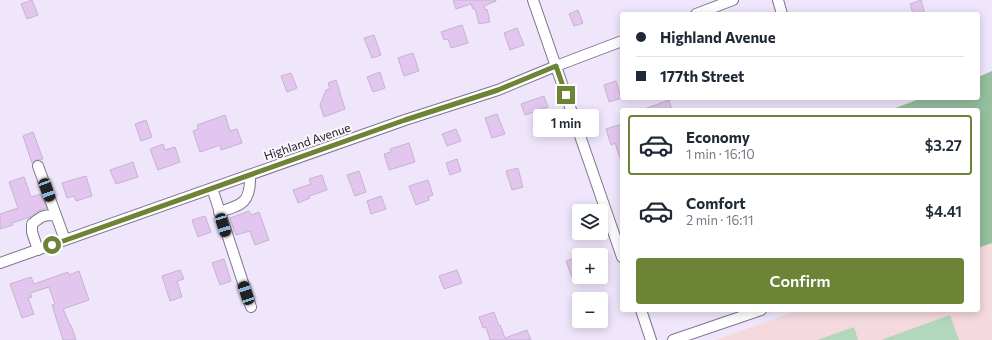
<!DOCTYPE html>
<html lang="en">
<head>
<meta charset="utf-8">
<style>
  :root { --surface:#fff; --page:#f2f2f3; --text:#1f2937; --muted:#747a83; --line:#e0e1e3; --accent:#6d8335 }
  body { margin:0; font-family:Commissioner,sans-serif; background:var(--page); color:var(--text); height:100vh; display:flex; flex-direction:column; font-size:15px; white-space:nowrap }
  * { box-sizing:border-box; margin:0 }
  p { font-size:13px; color:var(--muted) }
  .icon { flex:none; width:22px; height:22px; fill:none; stroke:currentColor; stroke-width:2; stroke-linecap:round; stroke-linejoin:round }
  .map { position:relative; flex:1; overflow:hidden }
  .side { position:absolute; left:620px; top:108px; width:360px; height:204px; display:flex; flex-direction:column; background:var(--surface); border-radius:4px; box-shadow:0 2px 10px #0003 }
  .side>* { flex:none }
  .top-card { position:absolute; left:620px; top:12px; width:360px; height:88px; border-radius:4px; box-shadow:0 2px 10px #0003; display:grid; align-content:center; height:88px; padding:0 16px; background:var(--surface) }
  .tools { position:absolute; left:572px; top:204px; display:grid; gap:8px }
  .tools a { display:grid; place-items:center; width:36px; height:36px; border-radius:4px; background:var(--surface); box-shadow:0 2px 10px #0003; font-size:20px }
  .end { position:absolute; width:18px; height:18px; margin:-9px; border:5px solid #6d8335; background:#fff; box-shadow:0 0 0 2px #fff }
  .from { border-radius:50% }
  .bubble { position:absolute; height:28px; border-radius:4px; background:var(--surface); box-shadow:0 2px 10px #0003; font-size:13px; font-weight:600; line-height:28px; text-align:center }
  .car { position:absolute; width:12px; height:24px; margin:-12px -6px; border-radius:5px; box-shadow:0 0 3px 1px #0007; background:linear-gradient(#222 24%,#8ab4d8 0 40%,#222 0 76%,#8ab4d8 0 86%,#222 0) }
  .top-card b { display:flex; align-items:center; gap:14px; height:38px; font-size:15px }
  .top-card b+b { border-top:1px solid var(--line) }
  .top-card i { width:10px; height:10px; background:var(--text) }
  ul { padding:7px 0 0; list-style:none }
  li { display:flex; align-items:center; gap:12px; height:60px; margin:0 8px 6px; padding:0 8px; border:2px solid transparent; border-radius:4px }
  li div { flex:1 }
  li b { display:block; font-size:15px }
  li em { font-style:normal; font-weight:600 }
  li.selected { border-color:var(--accent) }
  li>.icon { width:36px; height:36px; stroke-width:1.5 }
  .action { display:flex; gap:8px; margin-top:auto; padding:8px 16px }
  .action a { flex:1; height:46px; border-radius:4px; background:var(--accent); color:#fff; font-size:16px; font-weight:600; line-height:46px; text-align:center }
  .map>svg:first-child { display:block }
  .education { fill:#f4d9de }
  .green { fill:#b2d7ba }
  .forest { fill:#95bf9e }
  .building { fill:#e3c6ef; stroke:#c5b4cc }
  .lines { fill:none; stroke-linecap:round; stroke-linejoin:round }
  .minor-casing { stroke:#80758d; stroke-width:12 }
  .minor { stroke:#fff; stroke-width:10 }
  .route { stroke:#6d8335; stroke-width:5 }
  .labels { text-anchor:middle; dominant-baseline:central; stroke-width:4; stroke-linejoin:round; paint-order:stroke }
  .street-label { font-size:12px; fill:#1e1a23; stroke:#f9f7fc }
</style>
</head>
<body>
<div class="map">
<svg width="992" height="340" viewBox="0 0 992 340">
  <rect width="100%" height="100%" fill="#f0e6fc"/>
  <!-- education -->
  <path class="education" d="M992 243V340H715L800 310H978V248Z"/>
  <!-- green -->
  <path class="green" d="M950 315 959 340H881Z
    M854 327 858 340H817Z"/>
  <!-- forest -->
  <path class="forest" d="M992 71V243L978 248V110H890L922 98H978V77Z"/>
  <!-- building -->
  <path class="building" d="M32 0 38 15 27 19 21 4Z
    M453 0H496V1L484 6 485 10 487 9 490 22 479 24 475 9H473L471 4 456 9Z
    M921 0 925 14H913L910 4Z
    M578 10 583 23 574 26 569 14Z
    M462 25 468 43 451 48 448 39 444 40 441 32Z
    M517 28 524 45 510 50 504 33Z
    M374 35 381 55 372 58 364 38Z
    M413 53 419 71 404 76 398 58Z
    M380 72 385 88 373 92 367 77Z
    M291 73 297 88 287 92 281 76Z
    M336 80 345 109 324 117 320 105 326 90 330 89 328 83Z
    M616 81 621 98 609 102 604 85Z
    M544 96 548 107 525 115 521 104Z
    M669 100 672 110H645L644 109Z
    M497 114 505 134 492 138 485 118Z
    M225 115 230 131 237 129 242 143 221 150 220 145 200 152 193 131 198 129 197 125Z
    M146 120 152 137 141 141 135 124Z
    M622 124V160L621 161 615 143 611 145 606 129Z
    M456 129 461 141 447 146 442 134Z
    M33 132 43 159 36 160 32 163 23 136Z
    M409 143 415 162 389 170 384 154 391 152 390 149Z
    M163 144 165 150 175 147 180 162 158 170 150 149Z
    M457 159 461 171 450 175 446 163Z
    M133 162 138 177 116 184 110 170Z
    M518 168 523 187 512 190 506 171Z
    M359 171 366 192 355 196 347 175Z
    M322 175 327 190 309 196 310 198 298 203 293 190 311 184 309 179Z
    M86 176 92 196 76 201 74 196 67 198 62 183Z
    M24 177 31 197 41 194 47 208 38 211 30 217 12 223 13 225 0 229V214L18 208 9 182Z
    M428 180 433 195 428 197 429 200 416 205 409 186Z
    M381 196 386 209 371 214 367 201Z
    M249 211 251 215 259 212 269 240 255 245 250 231 236 235 230 218Z
    M205 216 211 232 198 237 192 220Z
    M579 256V274L572 277 566 261Z
    M224 259 231 281 220 285 212 263Z
    M180 270 184 279 177 281 182 297 170 301 162 276Z
    M457 270 462 283 444 289 439 276Z
    M79 271 89 300 63 309 70 325H71L76 340H63L52 305 55 304 49 287 30 293 32 297 28 298 34 314 22 318 10 284 31 277 34 284 68 272 69 275Z
    M494 312 499 326 500 325 505 338 527 330 531 340H490L486 327 483 328 479 317Z"/>
  <g class="lines">
    <!-- minor casing -->
    <g class="minor-casing">
      <path id="minor" d="M533 0 622 257
        M778 0 782 14
        M696 14 733 0
        M38 166 65 240
        M212 188 251 307
        M219 212C243 205 251 202 250 175
        M38 250 32 232V224C42 216 43 215 56 215
        M0 263 405 120 498 90 556 66 622 41
        M641 310 651 340
        M673 340 761 310"/>
    </g>
    <!-- minor -->
    <use href="#minor" class="minor"/>
  </g>
  <g class="lines">
    <!-- route -->
    <path class="route" d="M52 245 405 120 498 90 556 66 566 95"/>
  </g>
  <g class="labels">
    <!-- street labels -->
    <g class="street-label">
      <text transform="translate(307 141) rotate(-19)">Highland Avenue</text>
    </g>
  </g>
</svg>
<div class="tools">
<a><svg class="icon" aria-label="layers" viewBox="0 0 24 24"><path d="M12 4l9 5-9 5-9-5zM3 14l9 5 9-5"/></svg></a>
<a>+</a>
<a>−</a>
</div>
<i class="end from" style="left:52px;top:245px"></i>
<i class="end" style="left:566px;top:95px"></i>
<div class="bubble" style="left:533px;top:109px;width:66px">1 min</div>
<i class="car" style="left:47px;top:190px;rotate:160deg"></i>
<i class="car" style="left:223px;top:225px;rotate:163deg"></i>
<i class="car" style="left:246px;top:293px;rotate:341deg"></i>
<div class="top-card">
<b><i class="from"></i>Highland Avenue</b>
<b><i></i>177th Street</b>
</div>
<section class="side">
<ul>
<li class="selected"><svg class="icon" aria-label="car" viewBox="0 0 24 24"><path d="M5 17H2v-5l4-1 3-4h7l3 4 3 1v5h-3M9 17h6M6 11h13"/><circle cx="7" cy="17" r="2"/><circle cx="17" cy="17" r="2"/></svg><div><b>Economy</b><p>1 min · 16:10</p></div><em>$3.27</em></li>
<li><svg class="icon" aria-label="car" viewBox="0 0 24 24"><path d="M5 17H2v-5l4-1 3-4h7l3 4 3 1v5h-3M9 17h6M6 11h13"/><circle cx="7" cy="17" r="2"/><circle cx="17" cy="17" r="2"/></svg><div><b>Comfort</b><p>2 min · 16:11</p></div><em>$4.41</em></li>
</ul>
<div class="action"><a>Confirm</a></div>
</section>
</div>
</body>
</html>
